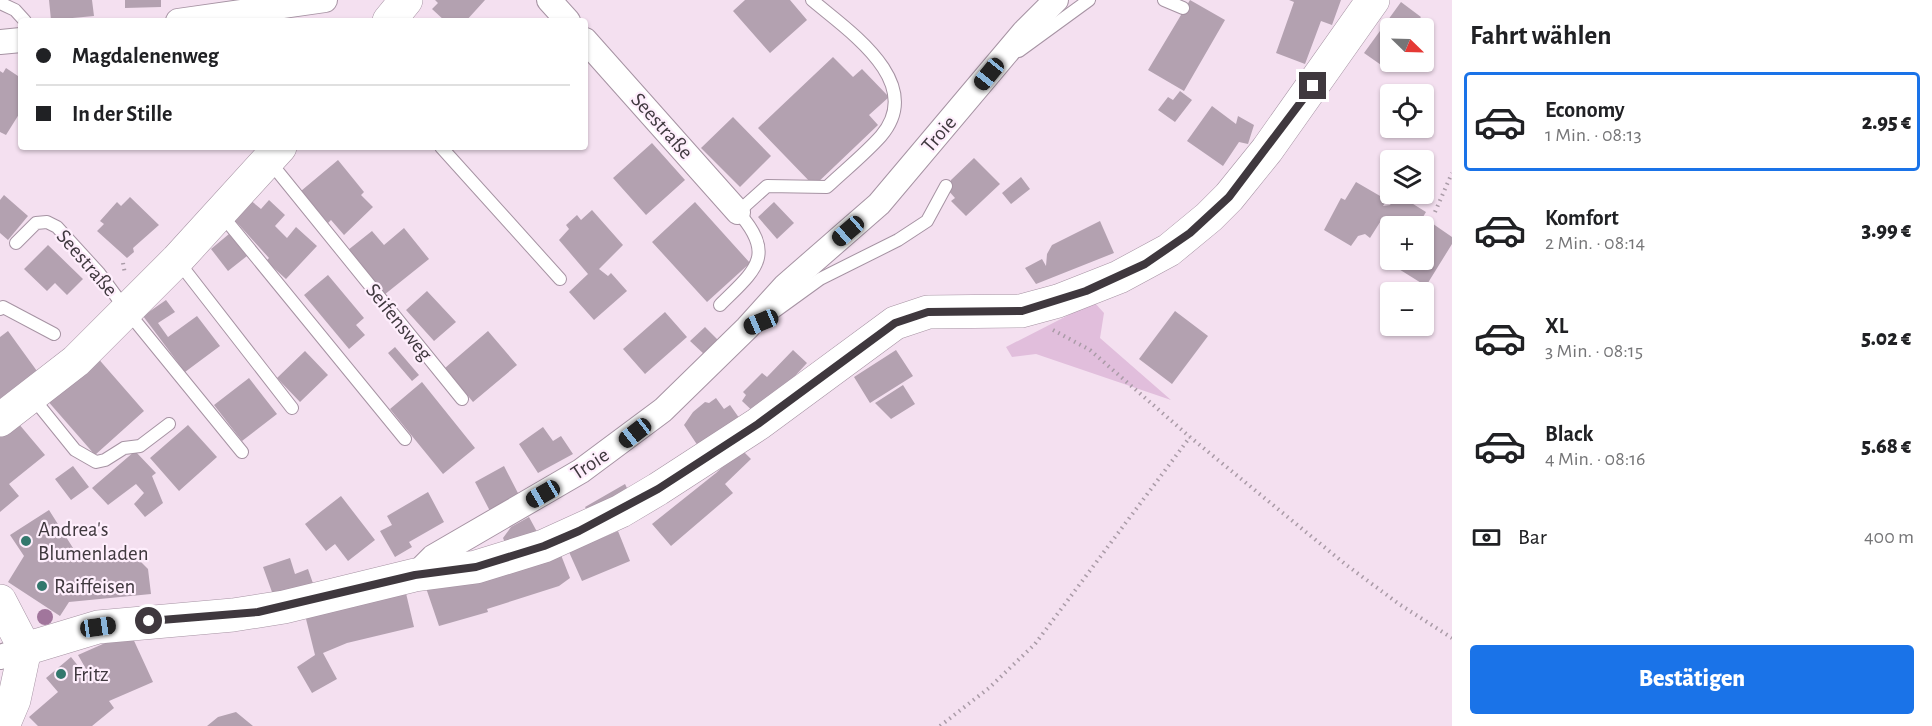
<!DOCTYPE html>
<html lang="de">
<head>
<meta charset="utf-8">
<style>
  :root { --surface:#fff; --page:#f2f2f2; --text:#202124; --muted:#757577; --line:#e0e0e0; --accent:#1a73e8 }
  body { margin:0; font-family:"Alegreya Sans",sans-serif; background:var(--page); color:var(--text); height:100vh; display:flex; flex-direction:column; font-size:22px; white-space:nowrap }
  * { box-sizing:border-box; margin:0 }
  p { font-size:20px; color:var(--muted) }
  .icon { flex:none; width:33px; height:33px; fill:none; stroke:currentColor; stroke-width:2; stroke-linecap:round; stroke-linejoin:round }
  .map { position:relative; flex:1; overflow:hidden }
  .panel { display:flex; flex-direction:column; background:var(--surface); width:480px }
  .panel>* { flex:none }
  .guide { position:absolute; left:18px; top:18px; width:570px; height:132px; border-radius:6px; box-shadow:0 2px 4px #0004; display:grid; align-content:center; height:132px; padding:0 18px; background:var(--surface) }
  .needle { width:39px; rotate:113deg }
  .tools { position:absolute; left:1380px; top:18px; display:grid; gap:12px }
  .tools a { display:grid; place-items:center; width:54px; height:54px; border-radius:6px; background:var(--surface); box-shadow:0 2px 4px #0004; font-size:30px }
  .end { position:absolute; width:27px; height:27px; margin:-14px; border:8px solid #3f383e; background:#fff; box-shadow:0 0 0 3px #fff }
  .from { border-radius:50% }
  .car { position:absolute; width:18px; height:36px; margin:-18px -9px; border-radius:8px; box-shadow:0 0 4px 2px #0007; background:linear-gradient(#222 24%,#8ab4d8 0 40%,#222 0 76%,#8ab4d8 0 86%,#222 0) }
  .guide b { display:flex; align-items:center; gap:21px; height:57px; font-size:22px }
  .guide b+b { border-top:2px solid var(--line) }
  .guide i { width:15px; height:15px; background:var(--text) }
  ul { padding:0; list-style:none }
  li { display:flex; align-items:center; gap:18px; height:99px; margin:0 12px 9px; padding:0 6px; border:3px solid transparent; border-radius:6px }
  li div { flex:1 }
  li b { display:block; font-size:22px }
  li em { font-style:normal; font-weight:800 }
  li.selected { border-color:var(--accent) }
  li>.icon { width:54px; height:54px; stroke-width:1.5 }
  h2 { padding:0 18px; font-size:27px; line-height:72px }
  .pay { display:flex; align-items:center; gap:15px; height:66px; padding:0 18px; font-size:22px }
  .pay p { margin-inline-start:auto }
  .action { display:flex; gap:12px; margin-top:auto; padding:12px 18px }
  .action a { flex:1; height:69px; border-radius:6px; background:var(--accent); color:#fff; font-size:24px; font-weight:800; line-height:69px; text-align:center }
  main { display:flex; flex:1; min-height:0 }
  .map>svg:first-child { display:block }
  .green { fill:#e1bedc }
  .building { fill:#b3a1b0 }
  .lines { fill:none; stroke-linecap:round; stroke-linejoin:round }
  .lane-casing { stroke:#a693a3; stroke-width:14 }
  .street-casing { stroke:#a693a3; stroke-width:26 }
  .secondary-casing { stroke:#a693a3; stroke-width:34 }
  .path { stroke:#aa9ba7; stroke-width:4; stroke-dasharray:1.5 4.5; stroke-linecap:butt }
  .lane { stroke:#fff; stroke-width:12 }
  .street { stroke:#fff; stroke-width:24 }
  .secondary { stroke:#fff; stroke-width:33 }
  .tree { fill:#a1769c }
  .route { stroke:#3f383e; stroke-width:8 }
  .poi-dot { fill:#33786d; stroke:#feeefc; stroke-width:2 }
  .labels { text-anchor:middle; dominant-baseline:central; stroke-width:4.5; stroke-linejoin:round; paint-order:stroke }
  .street-label { font-size:21px; fill:#3f383e; stroke:#feeefc }
  .poi-label { font-size:21px; fill:#3f383e; stroke:#feeefc; text-anchor:start }
</style>
</head>
<body>
<main>
<div class="map">
<svg width="1452" height="726" viewBox="0 0 1452 726">
  <rect width="100%" height="100%" fill="#f4e0f0"/>
  <!-- green -->
  <path class="green" d="M1094 302 1104 313 1100 338 1171 400 1036 354 1012 357 1006 347Z"/>
  <!-- building -->
  <path class="building" d="M49 0H92L94 16 51 20Z
    M125 0H161V7L125 8Z
    M435 0H485L466 21H445L432 9 438 3Z
    M745 0H790L807 20 770 53 733 11Z
    M1190 0 1225 20 1184 91 1148 70Z
    M1289 0H1341L1332 25 1321 21 1305 64 1276 53 1294 2Z
    M1401 2 1421 17 1412 28H1390V59L1384 67 1364 53Z
    M833 57 853 77 862 69 889 97 869 115 878 125 814 186 758 128Z
    M6 68 21 78V111L6 135 0 132V71L3 73Z
    M1180 91 1192 100 1175 122 1158 110 1168 97 1173 100Z
    M1212 106 1236 124 1238 116 1254 125 1248 144 1239 142 1223 166 1187 141Z
    M733 117 771 156 740 187 701 148Z
    M652 143 685 180 646 215 613 178Z
    M974 158 1000 184 966 216 951 201 955 198 947 189 951 180Z
    M338 160 364 192 361 195 373 207 344 235 331 220 328 223 301 191Z
    M1021 177 1030 189 1011 204 1002 193Z
    M1356 182 1387 200 1383 206 1390 205 1397 194 1426 212 1423 217 1452 237V244L1426 286 1386 261 1390 254V260H1424V226H1404L1389 217 1382 219 1370 238 1365 234 1358 236 1351 246 1324 230 1341 198 1345 200Z
    M4 195 28 216 8 240 0 233V200Z
    M130 197 159 225 133 248 134 252 127 258 97 231 104 224 100 221 117 202 121 206Z
    M249 199 261 209 269 200 285 215 275 226 287 238 296 227 317 246 286 279 266 261 269 258 231 216Z
    M695 202 750 263 707 302 652 242Z
    M774 202 794 223 777 239 758 217Z
    M592 210 623 245 599 269 608 276 611 273 627 291 594 320 569 292 588 274 559 240 569 229 566 225 577 215 581 220Z
    M1100 221 1114 253 1036 284 1025 268 1042 259 1046 266 1047 254 1052 245Z
    M404 228 429 259 384 295 348 250 372 231 384 245Z
    M229 234 247 256 228 271 211 249Z
    M48 245 83 279 67 295 55 283 47 291 24 269Z
    M328 275 364 318 356 325 365 335 349 349 304 295Z
    M427 291 456 322 434 341 406 310Z
    M166 300 175 312 158 323 168 337 197 316 220 346 185 372 143 316Z
    M1175 311 1208 336 1172 384 1139 359Z
    M665 312 687 337 645 374 623 349Z
    M705 327 719 341 705 355 690 341Z
    M8 331 42 378 0 408V337Z
    M488 331 517 365 473 402 445 368Z
    M395 347 419 375 412 381 388 353Z
    M793 350 807 363 758 416 742 401 746 395 743 392 762 373 767 377Z
    M896 350 913 376 870 403 854 377Z
    M305 351 328 375 300 402 277 378Z
    M96 356 144 411 95 455 46 399Z
    M249 378 277 414 242 441 214 405Z
    M422 382 475 448 443 474 390 409Z
    M903 385 915 404 891 419 875 403Z
    M716 398 724 409 730 405 742 422 698 446 684 425 693 412 705 402 709 403Z
    M13 417 45 455 9 484 19 496 0 512V428Z
    M188 425 217 457 179 491 150 458Z
    M543 427 553 441 561 436 573 454 538 473 519 444Z
    M741 449 751 459 725 484 733 493 671 546 652 524 716 473Z
    M135 451 156 473 152 476 163 503 145 517 134 504 144 493 136 484 108 505 92 488Z
    M73 466 89 487 71 500 55 479Z
    M504 466 520 497 491 513 475 482Z
    M625 484 632 498 593 520 585 507Z
    M428 492 444 522 409 542 412 547 395 557 380 531 392 525 387 516Z
    M341 496 375 540 348 561 335 544 326 551 305 524Z
    M49 510 73 548 60 557 130 551 148 569 151 594 69 602 60 616 8 582 24 556 10 535Z
    M529 517 542 541 510 554 503 538 511 527Z
    M618 531 630 561 582 581 569 552Z
    M561 555 570 578 559 586 487 609 488 612 439 626 425 585Z
    M290 558 295 574 308 569 316 592 277 606 263 567Z
    M405 589 414 627 347 643 323 653 337 679 312 693 297 667 315 655 305 615Z
    M130 632 153 682 109 701 114 708 92 726H38L29 717 58 692 46 678 71 657 83 672 86 669 78 655Z
    M236 712 253 726H207L218 717Z"/>
  <g class="lines">
    <!-- lane casing -->
    <g class="lane-casing">
      <path id="lane" d="M1164 0 1183 8
        M0 3 15 10 25 21
        M1019 51 1089 0
        M441 147 560 279
        M270 162 462 399
        M221 214 405 439
        M16 243 36 223 47 222 57 227 99 273 127 311 242 452
        M177 260 292 408
        M720 305C755 270 777 256 738 212L767 186 827 187C845 170 865 154 881 136 927 82 847 30 812 0
        M0 309 3 307 54 334
        M773 313 820 279 898 240 927 221 946 186
        M33 398 75 450 96 462 105 460 124 448 140 446 169 424"/>
    </g>
    <!-- street casing -->
    <g class="street-casing">
      <path id="street" d="M549 0 568 21
        M178 21 325 0
        M585 40 738 212
        M0 42 21 40
        M415 575 433 557 581 471 663 410 747 328 785 286 879 204 1024 32 1056 0
        M0 657 25 649"/>
    </g>
    <!-- secondary casing -->
    <g class="secondary-casing">
      <path id="secondary" d="M389 21 406 0
        M0 420 76 361 177 260 280 147
        M0 601 25 649
        M25 649 98 627 233 615 284 607 415 575 476 567 544 546 621 511 658 489 758 424 895 323 928 312 1021 311 1058 301 1119 277 1169 250 1209 217 1229 197 1267 150 1373 0
        M3 726 14 700 25 649"/>
    </g>
    <!-- path -->
    <path class="path" d="M1435 212 1452 173
      M123 263 125 274
      M1053 330 1090 350 1190 437 1345 564 1399 604 1452 638
      M940 726 989 688 1035 644 1190 437"/>
    <!-- lane -->
    <use href="#lane" class="lane"/>
    <!-- street -->
    <use href="#street" class="street"/>
    <!-- secondary -->
    <use href="#secondary" class="secondary"/>
  </g>
  <!-- trees -->
  <circle class="tree" cx="45" cy="617" r="8"/>
  <g class="lines">
    <!-- route -->
    <path class="route" d="M149 621 258 612 415 575 476 567 544 546 579 531 658 489 758 424 895 323 928 312 1022 311 1086 291 1145 264 1190 233 1229 197 1313 86"/>
  </g>
  <!-- markers -->
  <g class="poi-dot">
    <circle cx="26" cy="541" r="6"/>
    <circle cx="42" cy="586" r="6"/>
    <circle cx="61" cy="674" r="6"/>
  </g>
  <g class="labels">
    <!-- street labels -->
    <g class="street-label">
      <text transform="translate(662 126) rotate(48)">Seestraße</text>
      <text transform="translate(939 134) rotate(-49)">Troie</text>
      <text transform="translate(87 263) rotate(49)">Seestraße</text>
      <text transform="translate(399 322) rotate(51)">Seifensweg</text>
      <text transform="translate(590 464) rotate(-33)">Troie</text>
    </g>
    <!-- poi labels -->
    <g class="poi-label">
      <text x="38" y="529">Andrea's<tspan x="38" dy="24">Blumenladen</tspan></text>
      <text x="54" y="586">Raiffeisen</text>
      <text x="73" y="674">Fritz</text>
    </g>
  </g>
</svg>
<div class="tools">
<a><svg class="needle" viewBox="-14 -14 28 28"><path d="M0-13l5 13h-10z" fill="#e53935"/><path d="M0 13l5-13h-10z" fill="#757577"/></svg></a>
<a><svg class="icon" aria-label="locate" viewBox="0 0 24 24"><circle cx="12" cy="12" r="6"/><path d="M12 2v4M12 18v4M2 12h4M18 12h4"/></svg></a>
<a><svg class="icon" aria-label="layers" viewBox="0 0 24 24"><path d="M12 4l9 5-9 5-9-5zM3 14l9 5 9-5"/></svg></a>
<a>+</a>
<a>−</a>
</div>
<i class="end from" style="left:149px;top:621px"></i>
<i class="end" style="left:1313px;top:86px"></i>
<i class="car" style="left:989px;top:74px;rotate:219deg"></i>
<i class="car" style="left:848px;top:231px;rotate:229deg"></i>
<i class="car" style="left:761px;top:322px;rotate:247deg"></i>
<i class="car" style="left:635px;top:433px;rotate:232deg"></i>
<i class="car" style="left:543px;top:494px;rotate:240deg"></i>
<i class="car" style="left:98px;top:627px;rotate:82deg"></i>
<div class="guide">
<b><i class="from"></i>Magdalenenweg</b>
<b><i></i>In der Stille</b>
</div>
</div>
<section class="panel">
<h2>Fahrt wählen</h2>
<ul>
<li class="selected"><svg class="icon" aria-label="car" viewBox="0 0 24 24"><path d="M5 17H2v-5l4-1 3-4h7l3 4 3 1v5h-3M9 17h6M6 11h13"/><circle cx="7" cy="17" r="2"/><circle cx="17" cy="17" r="2"/></svg><div><b>Economy</b><p>1 Min. · 08:13</p></div><em>2.95 €</em></li>
<li><svg class="icon" aria-label="car" viewBox="0 0 24 24"><path d="M5 17H2v-5l4-1 3-4h7l3 4 3 1v5h-3M9 17h6M6 11h13"/><circle cx="7" cy="17" r="2"/><circle cx="17" cy="17" r="2"/></svg><div><b>Komfort</b><p>2 Min. · 08:14</p></div><em>3.99 €</em></li>
<li><svg class="icon" aria-label="car" viewBox="0 0 24 24"><path d="M5 17H2v-5l4-1 3-4h7l3 4 3 1v5h-3M9 17h6M6 11h13"/><circle cx="7" cy="17" r="2"/><circle cx="17" cy="17" r="2"/></svg><div><b>XL</b><p>3 Min. · 08:15</p></div><em>5.02 €</em></li>
<li><svg class="icon" aria-label="car" viewBox="0 0 24 24"><path d="M5 17H2v-5l4-1 3-4h7l3 4 3 1v5h-3M9 17h6M6 11h13"/><circle cx="7" cy="17" r="2"/><circle cx="17" cy="17" r="2"/></svg><div><b>Black</b><p>4 Min. · 08:16</p></div><em>5.68 €</em></li>
</ul>
<div class="pay"><svg class="icon" aria-label="cash" viewBox="0 0 24 24"><path d="M3 7h18v10H3z"/><circle cx="12" cy="12" r="2"/></svg>Bar<p>400 m</p></div>
<div class="action"><a>Bestätigen</a></div>
</section>
</main>
</body>
</html>
